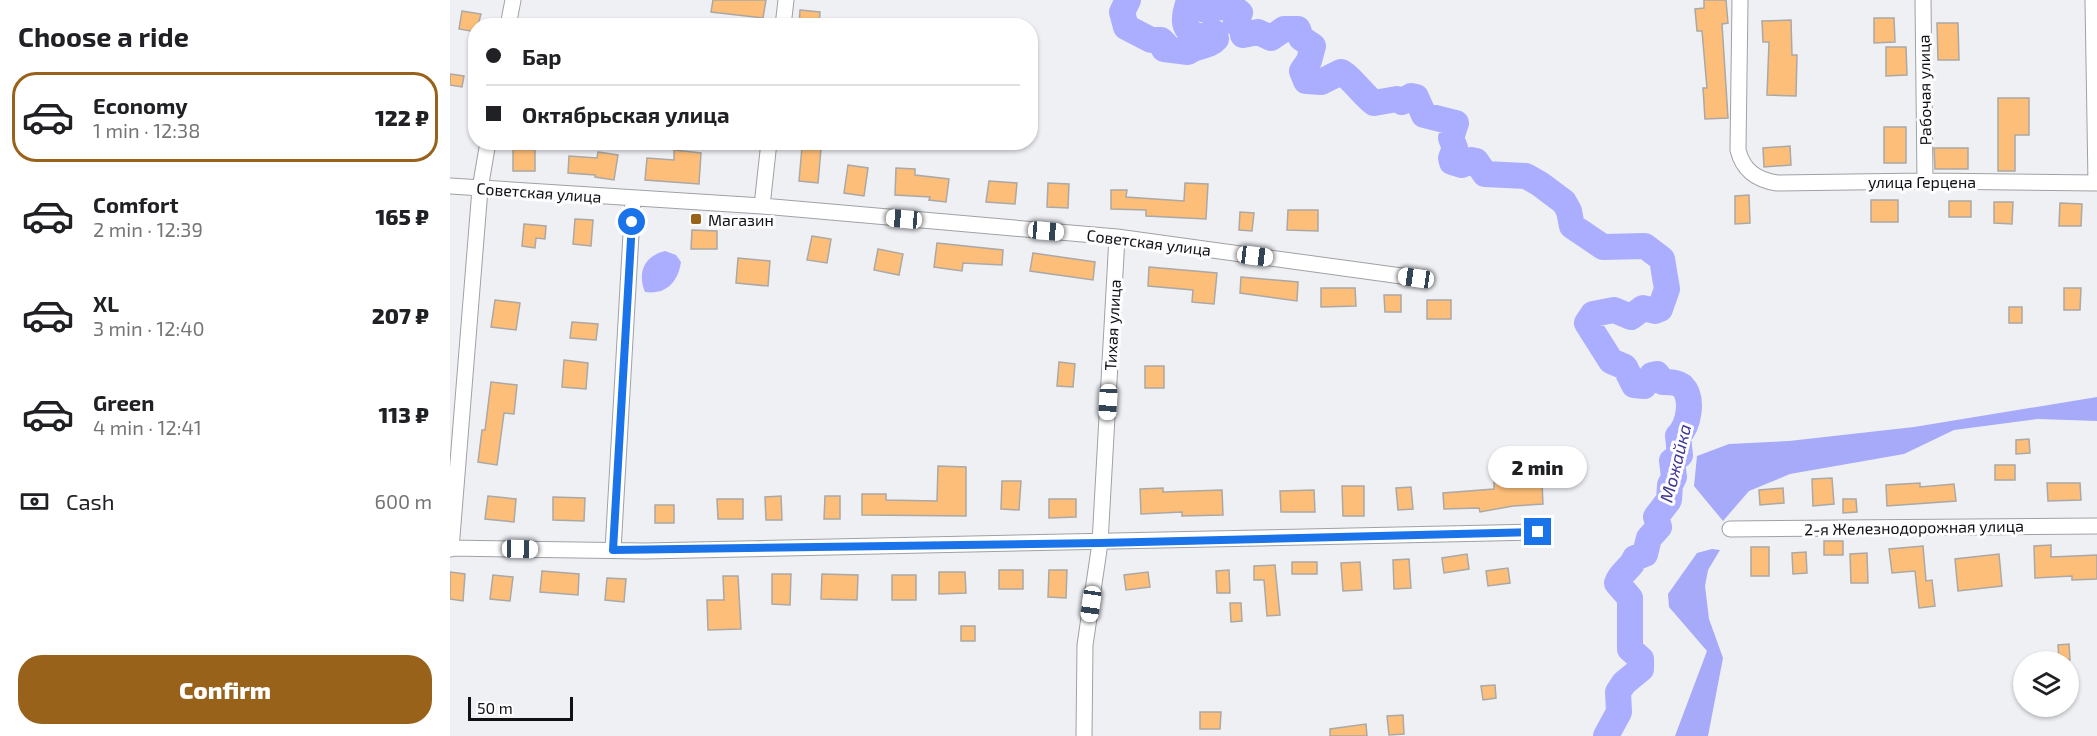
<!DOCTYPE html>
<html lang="en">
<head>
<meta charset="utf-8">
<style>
  :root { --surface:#fff; --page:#f2f2f2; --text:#202124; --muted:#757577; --line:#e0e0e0; --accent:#98621a }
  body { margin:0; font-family:"Exo 2",sans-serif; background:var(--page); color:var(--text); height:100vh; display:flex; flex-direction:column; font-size:22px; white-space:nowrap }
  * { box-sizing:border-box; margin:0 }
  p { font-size:20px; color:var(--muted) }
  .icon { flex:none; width:33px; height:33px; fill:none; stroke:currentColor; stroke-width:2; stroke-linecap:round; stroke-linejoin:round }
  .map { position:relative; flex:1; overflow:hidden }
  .drawer { display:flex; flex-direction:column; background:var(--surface); width:450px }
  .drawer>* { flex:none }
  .banner { position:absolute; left:18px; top:18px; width:570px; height:132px; border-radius:24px; box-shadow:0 2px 4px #0004; display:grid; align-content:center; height:132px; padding:0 18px; background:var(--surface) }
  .controls { position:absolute; left:1563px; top:651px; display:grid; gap:12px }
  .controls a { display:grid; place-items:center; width:66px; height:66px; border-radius:50%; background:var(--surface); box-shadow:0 2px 4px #0004; font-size:30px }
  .scale { position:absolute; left:18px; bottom:15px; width:105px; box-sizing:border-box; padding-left:6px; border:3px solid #111113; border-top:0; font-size:16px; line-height:21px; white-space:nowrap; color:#111113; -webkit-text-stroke:4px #fdfdff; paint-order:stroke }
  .end { position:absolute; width:27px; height:27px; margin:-14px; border:8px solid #1a73e8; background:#fff; box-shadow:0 0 0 3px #fff }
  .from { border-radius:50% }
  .bubble { position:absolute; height:42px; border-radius:21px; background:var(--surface); box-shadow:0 2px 4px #0004; font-size:20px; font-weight:800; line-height:42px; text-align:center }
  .car { position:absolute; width:18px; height:36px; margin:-18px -9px; border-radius:8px; box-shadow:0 0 4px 2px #0007; background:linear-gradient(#fff 24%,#345 0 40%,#fff 0 76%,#345 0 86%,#fff 0) }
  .banner b { display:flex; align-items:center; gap:21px; height:57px; font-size:22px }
  .banner b+b { border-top:2px solid var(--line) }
  .banner i { width:15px; height:15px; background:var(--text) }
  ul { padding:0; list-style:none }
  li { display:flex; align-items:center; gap:18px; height:90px; margin:0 12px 9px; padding:0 6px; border:3px solid transparent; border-radius:24px }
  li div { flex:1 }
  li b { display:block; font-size:22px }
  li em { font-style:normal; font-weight:800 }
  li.active { border-color:var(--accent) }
  li>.icon { width:54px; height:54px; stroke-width:1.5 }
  h2 { padding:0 18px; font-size:27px; line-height:72px }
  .pay { display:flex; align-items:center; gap:15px; height:66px; padding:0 18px; font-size:22px }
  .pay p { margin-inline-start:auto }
  .cta { display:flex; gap:12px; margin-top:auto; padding:12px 18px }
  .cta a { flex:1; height:69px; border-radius:24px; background:var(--accent); color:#fff; font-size:24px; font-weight:800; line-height:69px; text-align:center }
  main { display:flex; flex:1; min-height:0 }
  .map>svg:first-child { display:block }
  .forest { fill:#a6aaf9 }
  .water { fill:#abaefe }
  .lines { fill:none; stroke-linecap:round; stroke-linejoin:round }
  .river { stroke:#abaefe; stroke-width:26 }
  .building { fill:#fcbe78; stroke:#aba8a5; stroke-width:1.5 }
  .minor-casing { stroke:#a0a1a5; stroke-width:17 }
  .minor { stroke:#fff; stroke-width:15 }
  .route { stroke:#1a73e8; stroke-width:8 }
  .poi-dot { fill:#98621a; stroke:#fdfdff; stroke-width:2 }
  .labels { text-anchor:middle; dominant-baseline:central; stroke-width:6; stroke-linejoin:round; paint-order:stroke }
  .street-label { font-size:16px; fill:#111113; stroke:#fdfdff }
  .poi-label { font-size:16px; fill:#111113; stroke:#fdfdff; text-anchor:start }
  .water-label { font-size:18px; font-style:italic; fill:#403892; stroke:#fdfdff }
</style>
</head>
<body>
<main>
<section class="drawer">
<h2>Choose a ride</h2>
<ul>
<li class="active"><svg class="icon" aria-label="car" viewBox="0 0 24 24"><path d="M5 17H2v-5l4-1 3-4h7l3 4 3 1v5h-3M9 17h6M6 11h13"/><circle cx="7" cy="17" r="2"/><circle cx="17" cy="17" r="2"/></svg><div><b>Economy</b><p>1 min · 12:38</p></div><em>122 ₽</em></li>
<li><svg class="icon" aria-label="car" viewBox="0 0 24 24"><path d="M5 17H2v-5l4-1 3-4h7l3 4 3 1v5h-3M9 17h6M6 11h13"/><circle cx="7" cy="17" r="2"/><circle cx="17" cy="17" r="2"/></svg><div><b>Comfort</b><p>2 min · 12:39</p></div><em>165 ₽</em></li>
<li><svg class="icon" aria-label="car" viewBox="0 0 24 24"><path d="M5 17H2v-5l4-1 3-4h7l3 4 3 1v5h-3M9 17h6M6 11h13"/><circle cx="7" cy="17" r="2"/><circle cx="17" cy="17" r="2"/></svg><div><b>XL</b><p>3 min · 12:40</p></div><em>207 ₽</em></li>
<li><svg class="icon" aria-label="car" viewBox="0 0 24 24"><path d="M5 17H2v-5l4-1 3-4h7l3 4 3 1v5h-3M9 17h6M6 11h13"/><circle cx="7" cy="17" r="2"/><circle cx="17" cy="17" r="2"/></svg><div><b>Green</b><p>4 min · 12:41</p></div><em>113 ₽</em></li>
</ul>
<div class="pay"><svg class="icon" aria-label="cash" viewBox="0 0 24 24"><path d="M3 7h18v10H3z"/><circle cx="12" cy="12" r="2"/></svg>Cash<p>600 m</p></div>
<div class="cta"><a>Confirm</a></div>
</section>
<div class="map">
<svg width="1647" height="736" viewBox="0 0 1647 736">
  <rect width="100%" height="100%" fill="#eff0f4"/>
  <!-- forest -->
  <path class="forest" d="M1647 397V421L1588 419 1504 430 1454 454 1340 474 1299 491 1273 521 1244 486 1247 456 1279 444 1339 441 1464 427Z
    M1262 549 1270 550 1258 570 1255 586 1259 619 1273 658 1258 736H1225L1257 651 1219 607 1218 594 1247 553Z"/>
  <!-- water -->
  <path class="water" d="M215 251 226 255 231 262C228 282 216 295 195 292 187 273 194 256 215 251Z"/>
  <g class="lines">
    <!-- river -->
    <path class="river" d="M678 0 672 12 676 27 701 40H711L715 44 714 49 738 52C747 45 759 47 766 39L765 33 749 37C732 30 733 19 738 4 747 0 749 5 755 10 765 7 782 5 790 13L786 22 793 30V35L808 32 821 38 834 29H848L851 38 863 46 859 61 852 71 856 81 871 82 891 72C899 75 914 96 924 103L947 99 952 102 961 96 966 97 974 115 1006 123 1001 138 1005 148 1001 158 1002 162 1012 165 1021 160 1026 161 1035 174 1076 176 1090 184 1114 202 1119 211 1122 226 1153 247 1195 246 1212 259 1217 289 1210 309 1205 311 1193 308 1181 317 1164 310 1143 314 1137 323 1161 361 1175 367 1184 385 1194 386 1202 375 1207 374 1213 382C1220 382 1227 382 1232 386 1244 398 1239 425 1228 436L1230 455 1222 461 1224 477 1220 485 1219 500 1206 517 1209 527 1199 538 1195 554 1185 558C1181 569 1171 571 1167 583L1180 598V649L1191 659V669L1174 683 1168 692 1169 712 1156 736"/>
  </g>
  <!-- building -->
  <path class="building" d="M263 0H316L313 18 261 12Z
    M1254 0H1276L1278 23 1272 24 1278 118 1255 119 1253 88H1257L1252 31H1247L1245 9 1254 8Z
    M350 10 370 12 369 26H349Z
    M12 11 31 14 26 32 9 29Z
    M1424 18H1444L1445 42 1424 43Z
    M1341 20 1342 55H1347L1346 96 1317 95 1319 42H1313L1312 21Z
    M1487 23H1508L1509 60H1488Z
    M1436 47H1456L1457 75 1436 76Z
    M0 74 14 76 12 87 0 85Z
    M1548 98H1579V135H1565V171H1548Z
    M1434 127H1456V163H1434Z
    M1340 146 1341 165 1314 167 1313 148Z
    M352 147 371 149 368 183 349 181Z
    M63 148H85V171H63Z
    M1484 148H1518V169H1485Z
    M224 150 251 153 249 184 195 180 197 158 224 160Z
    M148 152 168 155 164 180 145 177V175L118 173 119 156 147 158Z
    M398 165 418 168 414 196 394 193Z
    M446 168 465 169V175L499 179 496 202 479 200 480 197 445 195Z
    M539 181 567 183 565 204 536 202Z
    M598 183 619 184 618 208 597 207Z
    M735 183 758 184 756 219 696 216V210L661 209V190H677L676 197 734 201Z
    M1299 195 1300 223 1285 224V196Z
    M1421 200H1448V222H1421Z
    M1499 201H1521V217H1499Z
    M1544 202H1563L1562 224 1544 223Z
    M1610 203 1632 204 1631 226H1609Z
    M838 210H868V231L837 230Z
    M790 212 804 213 802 231 789 230Z
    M125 219 143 220 141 246 123 244Z
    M74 224 96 226 95 239 86 238 85 248 72 246Z
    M242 230 267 231V249H241Z
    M362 236 381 239 377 263 357 260Z
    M487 243 553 250 552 265 513 263 512 271 484 267Z
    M428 249 453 254 449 275 424 270Z
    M583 253 645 262 643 280 580 271Z
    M288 258 320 261 318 286 286 283Z
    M699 267 767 273 764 304 742 302 743 290 698 286Z
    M791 277 848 282 847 301 790 293Z
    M871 288H905L906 306 871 307Z
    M1614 288H1631L1630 310H1614Z
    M934 295H951V312H935Z
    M45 300 70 303 66 330 41 327Z
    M977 300H1001V319H977Z
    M1559 307H1572V323H1559Z
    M122 322 148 324 146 340 120 338Z
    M114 360 138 363 136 389 112 387Z
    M609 362 625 364 623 387 607 386Z
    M695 366H714V388H695Z
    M41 382 67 385 64 414 54 413 47 465 28 462 32 430H35Z
    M1579 439 1580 453 1566 454V440Z
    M1545 465H1565V480H1545Z
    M488 466 516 467V516L412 515V494H436V500L487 501Z
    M1382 478 1384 504 1363 506 1362 479Z
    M552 481H571L569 510 551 509Z
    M1061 481V484L1092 483 1093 504 1063 506 1030 512 1029 508 994 509 993 493 1044 489V482Z
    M1470 483V487L1504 484 1506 501 1437 506 1436 485Z
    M1597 483H1630L1631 500 1598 501Z
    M892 486H914V516H893Z
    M961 487 963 509 948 510 946 488Z
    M713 488V492L772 490 773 515 732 516V512L691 514 690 489Z
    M1333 488 1334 503 1310 505 1309 490Z
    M864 490 865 512H831L830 491Z
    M38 496 66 499 64 522 35 519Z
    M331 496 332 520H316L315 497Z
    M375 496H390V519H374Z
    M103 497 135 498 134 521 103 520Z
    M267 499H293V519H268Z
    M599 499H626V517L599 518Z
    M1393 499H1406L1407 512 1393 513Z
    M205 505H224V523H205Z
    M1374 541H1393V555H1374Z
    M1601 545V557L1647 555V579L1622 580V576L1585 578 1584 546Z
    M1473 546 1476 581 1482 580 1485 606 1469 608 1465 571 1442 573 1439 549Z
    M1301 547H1319V576H1301Z
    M1356 552 1357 573 1343 574 1342 553Z
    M1417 553 1418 583H1401L1400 554Z
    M1017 554 1019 569 994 573 992 558Z
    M1549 554 1552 586 1508 591 1505 559Z
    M959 559 961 588 944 589 943 560Z
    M842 562H867V574H842Z
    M910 562 912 590 893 591 891 563Z
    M825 565 830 615 817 616 814 580H804V566Z
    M1058 568 1060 583 1038 586 1036 571Z
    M549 570H573V589H549Z
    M599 570H617L616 598 598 597Z
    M779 570 780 593H767L766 571Z
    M92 571 129 574 128 595 90 592Z
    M0 572 15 574 13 601 0 599Z
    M489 572H515L516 593 489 594Z
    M698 572 700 587 676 590 674 575Z
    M322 574H341L340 605 322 604Z
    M372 574 408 575 407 600 371 599Z
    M43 575 63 577 60 601 40 599Z
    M442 575H466V600H442Z
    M273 576H288L291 629 258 630 257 600H274Z
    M157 578 176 579 174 602 155 600Z
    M780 603H791L792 621 781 622Z
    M511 626H525V641H511Z
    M1619 644 1620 660H1609L1608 645Z
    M1045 685 1046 698 1033 700 1031 686Z
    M750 712H771L770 729H750Z
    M953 715 954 734 939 735 937 716Z
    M916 724 917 736H880V729Z"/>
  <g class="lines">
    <!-- minor casing -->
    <g class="minor-casing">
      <path id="minor" d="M1290 0 1288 150C1293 170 1306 180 1327 183L1475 181 1647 183
        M1473 0 1475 181
        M1643 0 1646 183
        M58 26 63 0
        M333 26 336 0
        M0 186 312 206 667 237 966 278
        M312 206 319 142
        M1280 529 1647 526
        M0 548 195 551 1087 532
        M1 549 30 189 38 142
        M163 550 183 199
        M634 736 635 645 650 543 667 237"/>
    </g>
    <!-- minor -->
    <use href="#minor" class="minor"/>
  </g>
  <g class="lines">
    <!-- route -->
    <path class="route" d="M182 222 163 550 650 543 1088 532"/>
  </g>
  <!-- markers -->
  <rect class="poi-dot" x="240" y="213" width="12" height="12" rx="3"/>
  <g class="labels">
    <!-- street labels -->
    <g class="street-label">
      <text transform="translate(1474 90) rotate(-91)">Рабочая улица</text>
      <text x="1472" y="181">улица Герцена</text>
      <text transform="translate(89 192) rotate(4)">Советская улица</text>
      <text transform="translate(699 242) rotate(7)">Советская улица</text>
      <text transform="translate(662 325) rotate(-87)">Тихая улица</text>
      <text transform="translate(1464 527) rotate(-1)">2-я Железнодорожная улица</text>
    </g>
    <!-- poi labels -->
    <g class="poi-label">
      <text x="258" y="219">Магазин</text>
    </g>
    <!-- water labels -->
    <g class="water-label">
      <text transform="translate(1225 463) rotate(-76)">Можайка</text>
    </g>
  </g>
</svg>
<div class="controls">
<a><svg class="icon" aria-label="layers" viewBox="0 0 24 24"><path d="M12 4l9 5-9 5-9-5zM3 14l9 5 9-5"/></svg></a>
</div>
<div class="scale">50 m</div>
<i class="end from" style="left:182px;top:222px"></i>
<i class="end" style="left:1088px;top:532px"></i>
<div class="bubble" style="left:1038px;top:446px;width:99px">2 min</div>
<i class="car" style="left:454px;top:219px;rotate:275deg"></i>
<i class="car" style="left:596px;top:231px;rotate:95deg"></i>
<i class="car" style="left:805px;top:256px;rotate:97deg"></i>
<i class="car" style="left:966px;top:278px;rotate:278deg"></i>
<i class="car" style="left:658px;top:402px;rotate:183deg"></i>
<i class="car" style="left:70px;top:549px;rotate:91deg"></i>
<i class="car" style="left:641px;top:604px;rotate:188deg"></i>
<div class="banner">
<b><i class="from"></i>Бар</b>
<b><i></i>Октябрьская улица</b>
</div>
</div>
</main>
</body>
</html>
